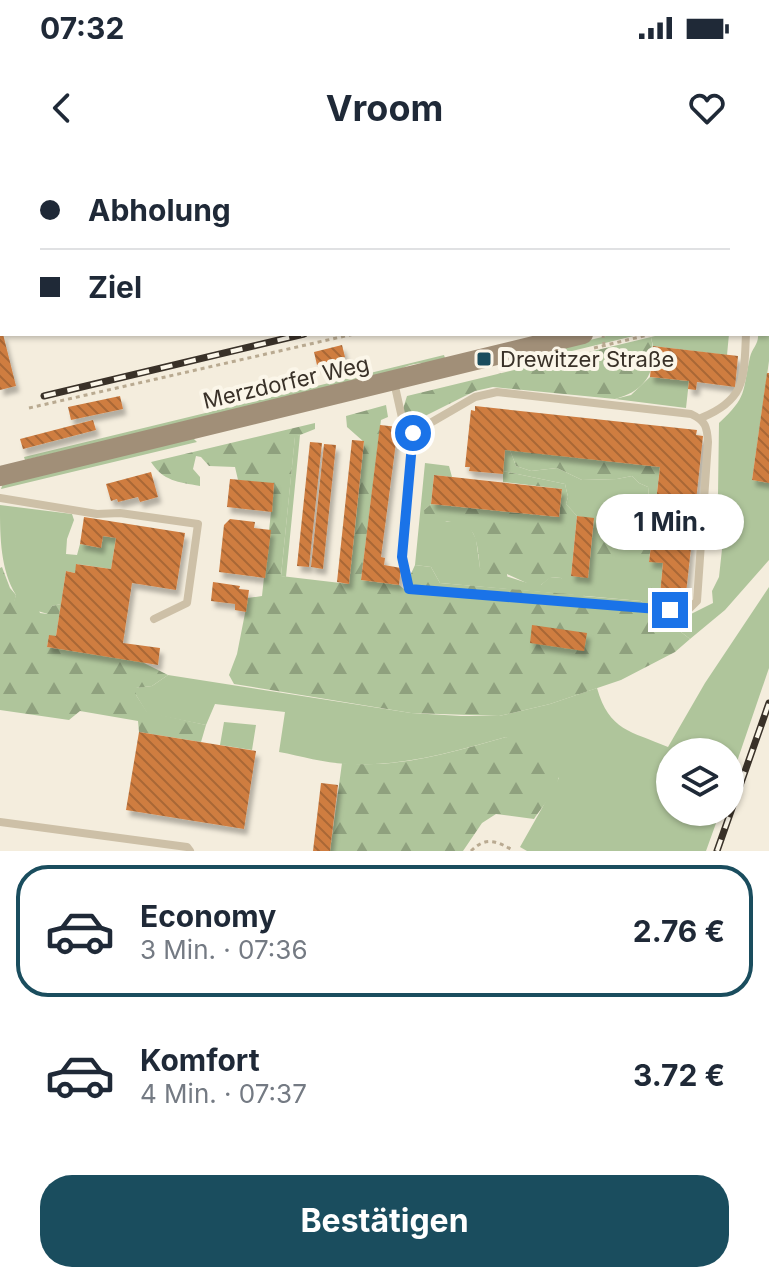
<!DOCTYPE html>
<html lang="de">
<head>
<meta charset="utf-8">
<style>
  :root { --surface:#fff; --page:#f2f2f3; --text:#1f2937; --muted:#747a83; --line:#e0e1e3; --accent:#1a4d5e }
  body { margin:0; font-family:Inter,sans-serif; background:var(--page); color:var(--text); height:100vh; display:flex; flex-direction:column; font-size:30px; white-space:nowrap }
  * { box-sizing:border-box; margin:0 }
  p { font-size:26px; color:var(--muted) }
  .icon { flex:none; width:44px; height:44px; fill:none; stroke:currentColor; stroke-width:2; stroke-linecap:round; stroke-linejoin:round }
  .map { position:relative; height:691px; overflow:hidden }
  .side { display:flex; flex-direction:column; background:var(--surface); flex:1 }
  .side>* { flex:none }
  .guide { position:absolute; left:0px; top:0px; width:770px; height:176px; box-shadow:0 2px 6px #0004; display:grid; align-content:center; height:176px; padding:0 40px; background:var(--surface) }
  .buttons { position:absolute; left:656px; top:578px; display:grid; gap:16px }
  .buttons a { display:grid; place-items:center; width:88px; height:88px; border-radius:50%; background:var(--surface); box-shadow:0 2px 6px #0004; font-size:40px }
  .end { position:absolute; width:36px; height:36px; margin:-18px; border:10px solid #1a73e8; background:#fff; box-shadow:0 0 0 4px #fff }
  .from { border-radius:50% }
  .bubble { position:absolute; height:56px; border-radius:28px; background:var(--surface); box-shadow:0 2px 6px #0004; font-size:26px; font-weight:700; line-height:56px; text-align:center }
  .guide b { display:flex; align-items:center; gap:28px; height:76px; font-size:30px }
  .guide b+b { border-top:2px solid var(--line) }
  .guide i { width:20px; height:20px; background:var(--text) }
  ul { padding:14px 0 0; list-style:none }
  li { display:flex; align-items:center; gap:24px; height:132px; margin:0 16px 12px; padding:0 24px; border:4px solid transparent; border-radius:32px }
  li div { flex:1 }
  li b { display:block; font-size:30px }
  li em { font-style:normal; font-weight:700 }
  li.selected { border-color:var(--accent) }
  li>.icon { width:72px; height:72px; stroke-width:1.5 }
  .cta { display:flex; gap:16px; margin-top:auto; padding:16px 40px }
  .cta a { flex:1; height:92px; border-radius:32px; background:var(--accent); color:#fff; font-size:32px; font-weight:700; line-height:92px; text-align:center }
  .status { display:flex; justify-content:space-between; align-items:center; height:56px; padding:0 40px; background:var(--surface); direction:ltr }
  .status svg { height:22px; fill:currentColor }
  header { display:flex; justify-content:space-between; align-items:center; height:104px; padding:0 40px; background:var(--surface); font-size:36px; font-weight:700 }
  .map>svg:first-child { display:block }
  .grass { fill:#afc59b }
  .forest { fill:url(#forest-firs) }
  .building { fill:url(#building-back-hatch); filter:url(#shadow) }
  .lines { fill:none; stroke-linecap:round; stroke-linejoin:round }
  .path { stroke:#b9aa91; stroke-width:3; stroke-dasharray:4 4; stroke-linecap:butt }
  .lane { stroke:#cdc0a7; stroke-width:8 }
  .street { stroke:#cdc0a7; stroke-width:16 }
  .secondary { stroke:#a18f78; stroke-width:20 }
  .rail-casing { stroke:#393128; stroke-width:7 }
  .rail { stroke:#fbf6e9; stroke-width:4; stroke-dasharray:12; stroke-linecap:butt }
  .route { stroke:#1a73e8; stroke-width:10 }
  .poi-dot { fill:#1a4d5e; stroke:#fbf6e9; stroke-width:3 }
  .labels { text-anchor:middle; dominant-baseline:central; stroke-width:8; stroke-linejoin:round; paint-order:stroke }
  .poi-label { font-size:22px; fill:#393128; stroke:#fbf6e9; text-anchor:start }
  .street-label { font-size:22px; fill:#393128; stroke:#fbf6e9 }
</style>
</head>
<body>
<div class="status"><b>07:32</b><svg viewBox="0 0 49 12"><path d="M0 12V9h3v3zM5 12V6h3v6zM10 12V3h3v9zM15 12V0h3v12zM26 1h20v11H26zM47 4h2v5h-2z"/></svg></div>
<header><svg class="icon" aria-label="back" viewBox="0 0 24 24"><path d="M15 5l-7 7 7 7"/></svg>Vroom<svg class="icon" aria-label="heart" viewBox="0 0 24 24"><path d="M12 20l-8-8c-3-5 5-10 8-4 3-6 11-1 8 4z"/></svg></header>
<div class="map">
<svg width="769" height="691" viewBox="0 0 769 691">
  <defs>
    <pattern id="forest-firs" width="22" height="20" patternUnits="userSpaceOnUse" patternTransform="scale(2)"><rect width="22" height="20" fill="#afc59b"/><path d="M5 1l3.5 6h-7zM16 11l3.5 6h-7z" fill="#8fa17e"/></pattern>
    <pattern id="building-back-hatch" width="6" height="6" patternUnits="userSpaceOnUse" patternTransform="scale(2)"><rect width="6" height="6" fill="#cf7d40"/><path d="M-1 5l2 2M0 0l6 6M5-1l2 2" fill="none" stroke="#a96736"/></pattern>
    <filter id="shadow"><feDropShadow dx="3.5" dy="6" stdDeviation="2" flood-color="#0004"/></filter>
  </defs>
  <rect width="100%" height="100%" fill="#f4eddd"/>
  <!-- grass -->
  <path class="grass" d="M769 148V201L752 320 769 323V400L725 450 690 479 641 441 440 423 431 407 415 405 425 303 449 306 452 317 434 315 431 344 424 350 447 362H461L470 367 476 379 480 408C497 412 527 425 541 425L550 417 561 418 581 435 617 371C602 366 593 358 577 356L566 344 568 337 565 324 503 311 505 290H510L516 306 531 311 557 308 582 320 617 319 632 316 639 323 648 327C650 348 652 364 638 380L652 425V437L659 444 691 454 713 443 712 431 719 417 726 352 718 334 719 263C748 236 742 233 750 197 752 188 759 184 758 174H768Z
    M614 174H642L539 199 538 193Z
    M663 174H729L727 195 653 186 651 177Z
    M444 195 446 201C427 204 412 200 395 213L25 300 24 297Z
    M650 217 689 221 686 248 615 239 631 235Z
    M300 275 286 417 281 416 295 276Z
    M192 277 197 282 1 329 3 323Z
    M0 345 72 354 74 360 67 379 66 394 77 395 80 384 101 388 103 376 116 378 111 409 77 404 75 413 66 411 61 444 52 446 48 454 13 444 16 435C0 409 0 375 0 345Z
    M769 427V508L730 622V592H670V652H720L706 691H527L520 687 559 618 506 577C454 592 401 607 347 604 324 603 301 596 279 592L285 552 215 544 206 565 147 553 136 535 135 528 152 526 168 515 411 553 461 556H499L550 544 597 528C609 571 631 571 668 587L705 523Z
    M224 562 256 565 252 590 220 585Z"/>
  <!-- forest -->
  <path class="forest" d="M651 177C658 210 647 231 615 239L493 227 475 231 419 259H409L402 252 407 236Z
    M386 245 388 257 381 260 361 420 399 425 404 429 415 405 431 407 440 423 579 435 567 428 561 418 551 417 541 425H531L507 414 508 424H499L496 416 487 414 480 408C476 357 468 365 425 359L424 350 431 344 559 357 562 329 503 322V311L565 324 568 337 566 344 577 356 571 416 588 417 594 358C610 373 624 366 623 394L610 406 598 408 593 428 583 436 641 441 690 479 675 492 621 520 550 544 499 556 411 553 234 524 229 515 237 494 248 438 262 436 274 324 238 320 235 307 209 306 201 297 196 296 193 309 200 317V326C178 322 163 321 151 302L315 263V269L295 277 281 416 349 424 364 282 347 267 346 256Z
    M510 290 660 307 649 401 663 403 659 444 652 437C652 421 646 408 636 395 638 377 640 383 646 370 653 357 649 340 648 327L639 323 632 316 617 319 582 320 557 308 531 311 516 306Z
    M2 407 10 428 16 435 14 443 30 442 36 444 40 453 47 454 52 446 61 444 56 476H49L47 487 142 502 168 515 152 526 136 528V535L147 552 206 565 201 582 139 572 138 561 80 551 69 560 0 550V408Z
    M506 577C520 583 561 596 559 615 558 629 542 647 534 659L496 654 482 663 463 691H330L342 603C398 609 453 592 506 577Z"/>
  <!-- building -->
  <path class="building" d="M0 174H3L16 226 0 230Z
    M342 185 345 197 317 205 314 192Z
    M653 186 738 196 735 227 697 222 696 230 688 229 689 221 650 217Z
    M767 213H769V323L752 320Z
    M120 236 123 249 71 260 68 247Z
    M475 246 697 270 696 275 703 276 686 434 679 433 677 446 659 444 663 403 649 402 660 307 505 290 503 314 469 311 470 307H465L471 250 475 251Z
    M93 260 96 270 23 289 20 279Z
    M380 265 398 267 381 397 385 398 384 405 401 408 399 425 361 420Z
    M352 280 364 281 349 424 337 422Z
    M310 282 322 283 309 407 297 406Z
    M324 284 336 285 323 409 311 407Z
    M151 312 158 337 140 342 138 337 118 342 117 339 111 341 106 324Z
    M434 315 562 329 559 357 431 344Z
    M230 319 274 323 272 352 227 347Z
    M577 356 594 358 588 418 571 416Z
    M84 357 185 373 176 430 132 423 123 483 160 488 158 505 47 487 49 475 56 476 66 411 75 413 76 404 111 409 116 378 103 376 101 388 80 384Z
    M230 359 255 362 254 368 271 370 265 418 219 412 224 365Z
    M213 422 240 426 239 429 249 430 246 452 235 450V444L211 441Z
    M532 465 587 473 584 491 530 483Z
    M139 572 256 591 244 669 126 650Z
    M321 623 338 625 330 691H313Z"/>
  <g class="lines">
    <!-- path -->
    <path class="path" d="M479 0 484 2
      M603 174 604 186
      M594 188 652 174
      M29 248 354 174
      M471 691C486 676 497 681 514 691"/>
    <!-- lane -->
    <path class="lane" d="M33 2 41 0
      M0 11 2 10
      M394 222 402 258 413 273 402 397 409 429 687 451 697 441 708 282C707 267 706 261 691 254L497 232 475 237 413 273
      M701 258C746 240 744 218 746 174
      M0 338 97 354 120 353 198 364 187 443 154 459
      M0 662 187 687 190 691"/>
    <!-- street -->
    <path class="street" d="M519 0 525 2
      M580 0V2"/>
    <!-- secondary -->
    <path class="secondary" d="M768 128 769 127
      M0 316 583 174"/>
    <!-- rail casing -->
    <g class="rail-casing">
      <path id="rail" d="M768 96 769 95
        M44 236 304 174
        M717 691 769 543"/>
    </g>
    <!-- rail -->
    <use href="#rail" class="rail"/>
  </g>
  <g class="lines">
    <!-- route -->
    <path class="route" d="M413 273 402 397 409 429 670 450"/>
  </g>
  <!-- markers -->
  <rect class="poi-dot" x="476" y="191" width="16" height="16" rx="4"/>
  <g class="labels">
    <!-- poi labels -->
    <g class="poi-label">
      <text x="500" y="199">Drewitzer Straße</text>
    </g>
    <!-- street labels -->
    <g class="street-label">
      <text transform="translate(286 222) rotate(-13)">Merzdorfer Weg</text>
    </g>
  </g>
</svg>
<div class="buttons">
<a><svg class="icon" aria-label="layers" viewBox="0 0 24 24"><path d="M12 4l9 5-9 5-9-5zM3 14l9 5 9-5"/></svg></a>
</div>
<i class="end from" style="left:413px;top:273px"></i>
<i class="end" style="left:670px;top:450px"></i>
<div class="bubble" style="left:596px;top:334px;width:148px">1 Min.</div>
<div class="guide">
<b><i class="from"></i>Abholung</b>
<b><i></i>Ziel</b>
</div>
</div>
<section class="side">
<ul>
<li class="selected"><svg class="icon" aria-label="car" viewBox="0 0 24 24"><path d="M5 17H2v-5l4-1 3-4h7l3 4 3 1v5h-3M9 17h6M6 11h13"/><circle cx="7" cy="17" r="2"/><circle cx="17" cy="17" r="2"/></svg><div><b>Economy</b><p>3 Min. · 07:36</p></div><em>2.76 €</em></li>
<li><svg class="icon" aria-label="car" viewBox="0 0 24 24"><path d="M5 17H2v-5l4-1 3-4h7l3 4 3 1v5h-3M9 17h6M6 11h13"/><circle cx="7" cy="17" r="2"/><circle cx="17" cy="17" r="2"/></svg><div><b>Komfort</b><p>4 Min. · 07:37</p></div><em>3.72 €</em></li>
</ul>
<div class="cta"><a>Bestätigen</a></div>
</section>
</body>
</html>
